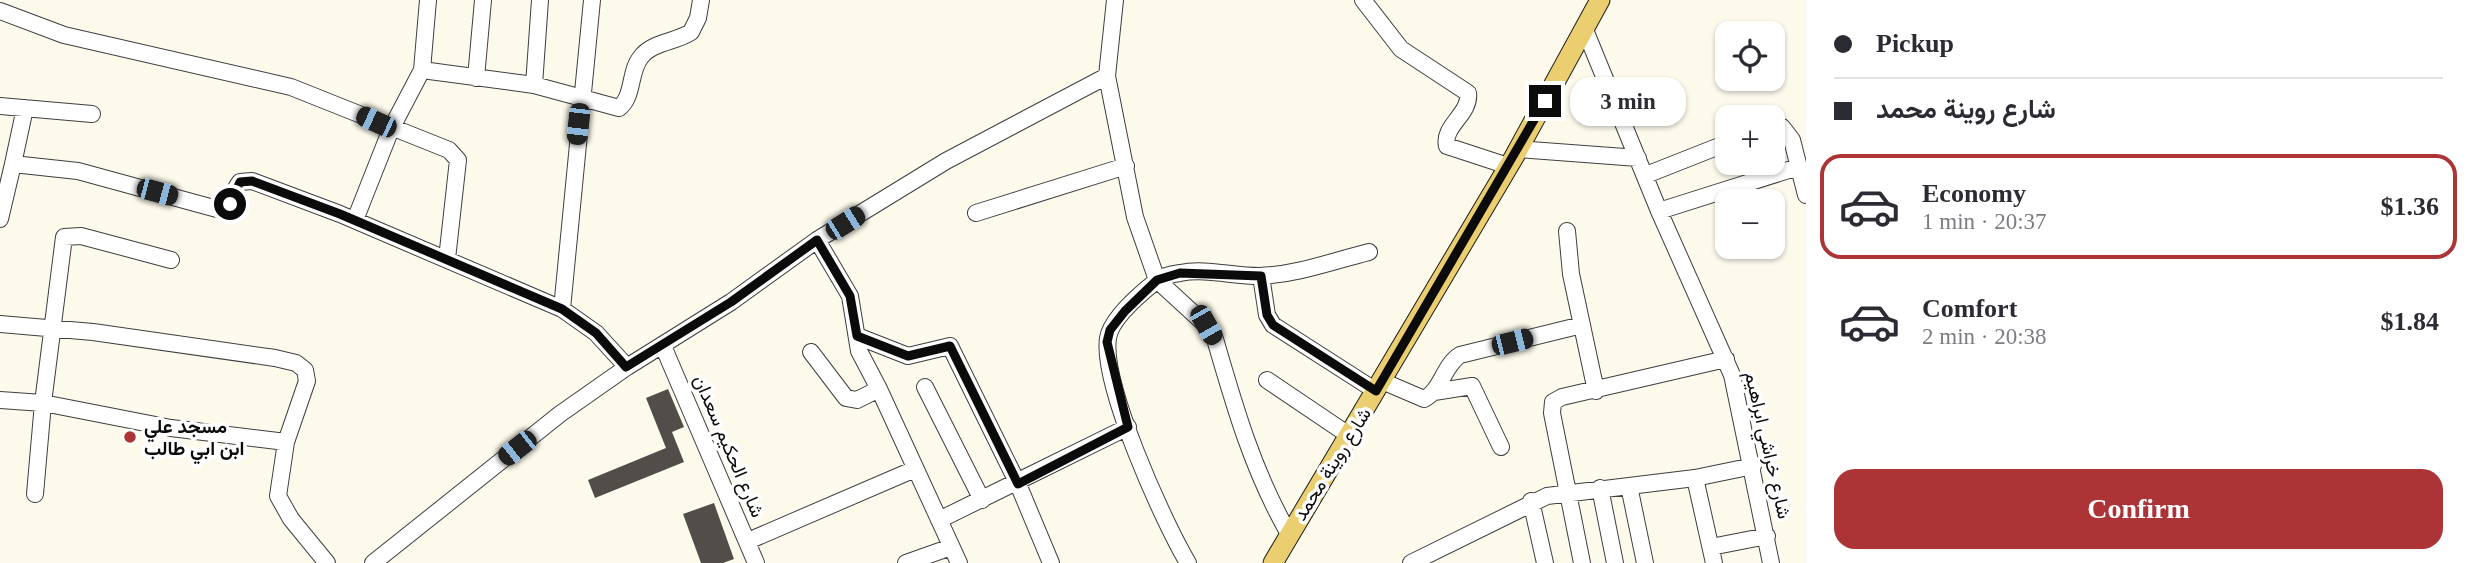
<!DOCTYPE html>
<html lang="en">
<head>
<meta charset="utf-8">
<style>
  :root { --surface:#fff; --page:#f7f7f7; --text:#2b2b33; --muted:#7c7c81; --line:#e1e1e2; --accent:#ac3336 }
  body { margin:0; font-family:"Times New Roman",Vazirmatn,serif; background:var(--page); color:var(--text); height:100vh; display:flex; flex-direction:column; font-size:26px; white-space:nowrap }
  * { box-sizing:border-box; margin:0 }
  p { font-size:23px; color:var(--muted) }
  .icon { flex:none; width:38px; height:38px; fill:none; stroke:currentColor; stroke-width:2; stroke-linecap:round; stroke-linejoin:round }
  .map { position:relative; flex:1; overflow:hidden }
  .details { display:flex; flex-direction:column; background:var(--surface); width:665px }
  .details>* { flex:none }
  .hud { display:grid; align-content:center; height:154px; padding:0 28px; background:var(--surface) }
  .buttons { position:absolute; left:1715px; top:21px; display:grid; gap:14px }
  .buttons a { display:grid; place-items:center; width:70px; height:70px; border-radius:14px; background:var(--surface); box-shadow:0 2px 5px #0004; font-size:35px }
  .end { position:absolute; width:32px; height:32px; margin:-16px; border:9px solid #0b0b0b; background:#fff; box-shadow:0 0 0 4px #fff }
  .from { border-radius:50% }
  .bubble { position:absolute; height:49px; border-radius:21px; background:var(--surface); box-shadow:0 2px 5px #0004; font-size:23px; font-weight:700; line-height:49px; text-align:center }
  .car { position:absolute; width:21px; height:42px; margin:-21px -10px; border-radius:9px; box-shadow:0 0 5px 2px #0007; background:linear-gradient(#222 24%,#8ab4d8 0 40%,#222 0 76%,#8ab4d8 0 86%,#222 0) }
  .hud b { display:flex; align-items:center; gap:24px; height:66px; font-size:26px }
  .hud b+b { border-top:2px solid var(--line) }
  .hud i { width:18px; height:18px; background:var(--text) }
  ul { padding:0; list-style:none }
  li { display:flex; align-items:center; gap:21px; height:105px; margin:0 14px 10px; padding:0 14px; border:4px solid transparent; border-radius:21px }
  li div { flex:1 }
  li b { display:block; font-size:26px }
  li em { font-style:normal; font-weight:700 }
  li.on { border-color:var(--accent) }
  li>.icon { width:63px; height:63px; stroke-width:1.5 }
  .cta { display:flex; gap:14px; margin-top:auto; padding:14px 28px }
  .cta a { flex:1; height:80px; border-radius:21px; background:var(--accent); color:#fff; font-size:28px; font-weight:700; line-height:80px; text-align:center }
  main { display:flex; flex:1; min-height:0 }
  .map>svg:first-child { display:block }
  .building { fill:#534d49 }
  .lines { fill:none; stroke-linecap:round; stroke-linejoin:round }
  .minor-casing { stroke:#3e3e3e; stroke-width:18 }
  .major-casing { stroke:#1c1c1c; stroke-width:21 }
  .minor { stroke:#fff; stroke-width:16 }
  .major { stroke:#eace6f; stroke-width:19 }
  .route { stroke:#0b0b0b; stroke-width:9 }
  .poi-dot { fill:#ac3336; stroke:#fff; stroke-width:2.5 }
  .labels { text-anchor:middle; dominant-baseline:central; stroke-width:7; stroke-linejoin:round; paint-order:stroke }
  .poi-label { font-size:19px; font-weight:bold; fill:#0b0b0b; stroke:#fff; text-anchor:start }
  .street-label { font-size:19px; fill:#0b0b0b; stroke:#fff }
</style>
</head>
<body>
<main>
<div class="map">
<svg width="1806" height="563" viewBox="0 0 1806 563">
  <rect width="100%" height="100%" fill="#fdfaec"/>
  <!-- building -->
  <path class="building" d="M668 389 684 427 672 432 684 462 595 498 588 480 666 448 646 398Z
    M714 503 734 559 723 563H701L683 514Z"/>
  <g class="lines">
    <!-- minor casing -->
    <g class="minor-casing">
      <path id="minor" d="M1115 0 1107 76 1135 217 1157 280 1206 325 1215 339C1235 408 1253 471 1289 534
        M1363 0 1401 49 1468 93C1471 114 1442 126 1447 146L1508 166
        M0 11 64 35 291 87 449 150 458 160 447 259
        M1585 30 1659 211 1732 375 1771 563
        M422 70 534 85 619 108C634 97 629 71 641 57 652 42 676 42 691 32L698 18 701 0
        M476 78 483 0
        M534 85 540 0
        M0 106 92 114
        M1773 126 1782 127 1792 140 1806 195
        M1518 149 1638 158
        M13 164 25 108
        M1646 175 1727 143
        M1659 211 1798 167
        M976 213 1126 166
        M0 219 13 164 78 171 217 209C233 208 231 193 240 182L252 181 340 214 562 309 596 333 627 367
        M355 220 391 129 422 70 428 0
        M1567 231 1571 274 1596 391
        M817 240 850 296 859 351 879 389
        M1261 276 1267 315 1273 325 1376 391
        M562 309 592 0
        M0 324 93 332 275 358 296 363 305 370 307 381 286 442 278 496 291 519 327 563
        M857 336 908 356 950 346 1018 484 1051 563
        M663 346 756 563
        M811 352 846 398 857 400 879 389 959 563
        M1267 380 1350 436
        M1382 381 1424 399C1442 390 1443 366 1460 355L1582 325
        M925 387 982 500
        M1434 392 1472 386 1501 447
        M0 400 43 403 171 428 286 442
        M1695 478 1714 563
        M1629 486 1645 563
        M1600 488 1615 563
        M35 494 43 403 64 237 81 236 171 260
        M1531 501 1545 563
        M939 520 1128 427
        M748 541 915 469
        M1711 547 1767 536
        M373 563 560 414 627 367 731 302 817 240 946 161 1107 76
        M906 563 951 547
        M1188 563C1163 521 1101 384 1108 338 1111 319 1140 294 1155 282 1160 277 1172 274 1180 273 1205 268 1233 276 1259 276 1296 275 1333 261 1369 252
        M1411 563 1547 496 1695 478 1753 466
        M1582 563 1552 413 1553 402 1562 397 1726 359"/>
    </g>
    <!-- major casing -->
    <g class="major-casing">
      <path id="major" d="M1273 563 1514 157 1600 0"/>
    </g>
    <!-- minor -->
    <use href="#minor" class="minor"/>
    <!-- major -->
    <use href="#major" class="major"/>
  </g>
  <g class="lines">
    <!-- route -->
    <path class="route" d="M230 204 240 182 252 181 340 214 562 309 596 333 626 367 731 302 817 240 850 296 857 336 908 356 950 346 1018 484 1128 427 1107 342 1110 330 1125 311 1157 280 1180 273 1261 276 1267 315 1273 325 1376 391 1545 101"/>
  </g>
  <!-- markers -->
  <circle class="poi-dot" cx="130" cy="437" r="7"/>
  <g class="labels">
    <!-- poi labels -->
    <g class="poi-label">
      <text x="144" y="426">مسجد علي<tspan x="144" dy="22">ابن ابي طالب</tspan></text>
    </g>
    <!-- street labels -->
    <g class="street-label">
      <text transform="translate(1768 445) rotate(77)">شارع خراشي ابراهيم</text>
      <text transform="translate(729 446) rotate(67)">شارع الحكيم سعدان</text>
      <text transform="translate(1332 464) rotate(-58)">شارع روينة محمد</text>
    </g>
  </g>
</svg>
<div class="buttons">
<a><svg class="icon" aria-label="locate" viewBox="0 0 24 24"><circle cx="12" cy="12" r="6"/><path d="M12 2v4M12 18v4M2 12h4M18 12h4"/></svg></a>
<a>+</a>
<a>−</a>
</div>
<i class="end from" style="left:230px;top:204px"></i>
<i class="end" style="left:1545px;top:101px"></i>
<div class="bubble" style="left:1570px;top:77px;width:116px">3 min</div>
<i class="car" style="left:376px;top:122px;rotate:295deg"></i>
<i class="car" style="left:578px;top:124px;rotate:186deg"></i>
<i class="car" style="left:157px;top:192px;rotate:105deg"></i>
<i class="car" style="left:845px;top:223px;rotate:58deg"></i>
<i class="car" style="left:1206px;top:325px;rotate:150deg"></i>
<i class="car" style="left:1512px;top:342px;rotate:76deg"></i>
<i class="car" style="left:517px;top:448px;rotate:232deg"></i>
</div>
<section class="details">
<div class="hud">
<b><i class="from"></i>Pickup</b>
<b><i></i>شارع روينة محمد</b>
</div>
<ul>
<li class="on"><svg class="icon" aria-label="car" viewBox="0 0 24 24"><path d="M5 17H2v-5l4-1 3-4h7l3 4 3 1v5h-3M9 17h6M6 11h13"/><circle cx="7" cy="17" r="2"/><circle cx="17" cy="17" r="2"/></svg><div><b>Economy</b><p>1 min · 20:37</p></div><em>$1.36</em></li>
<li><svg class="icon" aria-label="car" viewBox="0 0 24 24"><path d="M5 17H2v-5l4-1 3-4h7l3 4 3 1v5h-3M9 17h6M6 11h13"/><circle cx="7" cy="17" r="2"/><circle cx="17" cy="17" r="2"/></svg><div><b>Comfort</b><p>2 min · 20:38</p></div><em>$1.84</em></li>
</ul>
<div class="cta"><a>Confirm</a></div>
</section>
</main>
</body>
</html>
